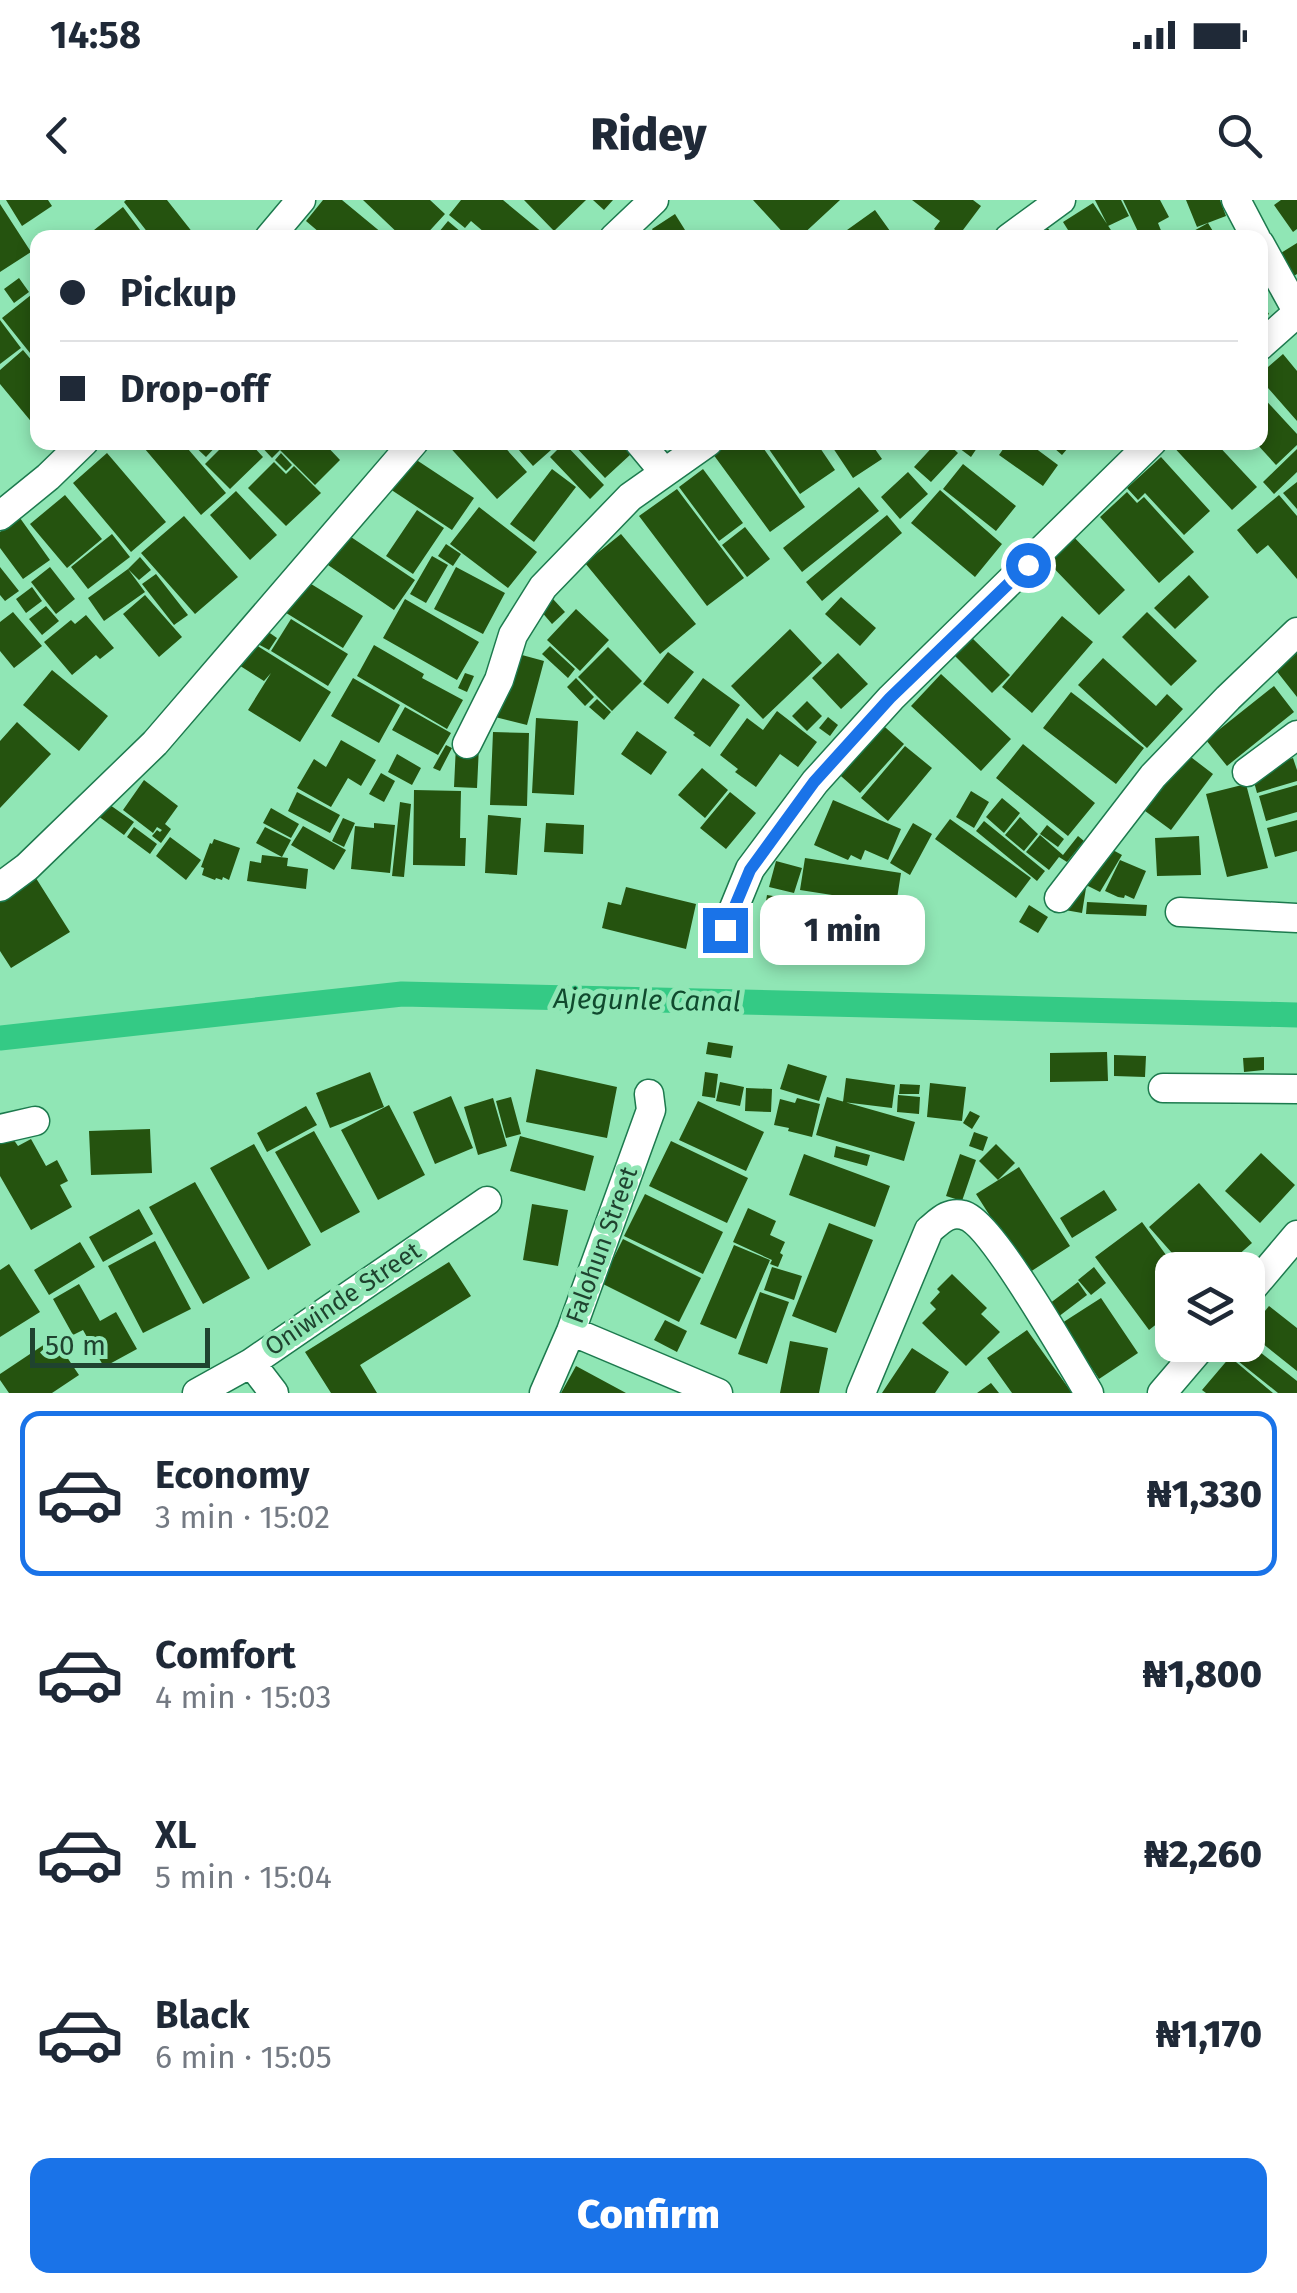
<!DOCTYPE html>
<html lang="en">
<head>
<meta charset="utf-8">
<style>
  :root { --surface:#fff; --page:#f6f6f7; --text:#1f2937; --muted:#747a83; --line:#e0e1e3; --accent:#1a73e8 }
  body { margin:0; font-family:"Fira Sans",sans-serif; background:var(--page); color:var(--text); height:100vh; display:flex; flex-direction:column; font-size:38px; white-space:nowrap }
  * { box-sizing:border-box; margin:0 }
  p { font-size:32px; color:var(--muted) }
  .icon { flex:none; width:55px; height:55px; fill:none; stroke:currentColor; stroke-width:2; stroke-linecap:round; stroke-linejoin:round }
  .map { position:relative; height:1193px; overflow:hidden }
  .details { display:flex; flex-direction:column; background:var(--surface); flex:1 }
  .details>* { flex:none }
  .top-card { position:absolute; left:30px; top:30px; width:1238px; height:220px; border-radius:20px; box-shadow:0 5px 15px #0003; display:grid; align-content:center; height:220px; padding:0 30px; background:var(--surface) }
  .buttons { position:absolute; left:1155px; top:1052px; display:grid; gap:20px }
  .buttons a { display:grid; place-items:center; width:110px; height:110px; border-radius:20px; background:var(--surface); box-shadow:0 5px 15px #0003; font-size:50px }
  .scale { position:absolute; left:30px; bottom:25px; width:180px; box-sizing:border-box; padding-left:10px; border:5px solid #1f432f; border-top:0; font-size:28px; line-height:35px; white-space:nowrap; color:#1f432f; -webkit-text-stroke:8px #90e6b5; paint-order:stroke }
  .end { position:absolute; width:45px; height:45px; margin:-22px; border:12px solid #1a73e8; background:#fff; box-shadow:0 0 0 5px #fff }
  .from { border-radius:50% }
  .bubble { position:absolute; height:70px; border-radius:20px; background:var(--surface); box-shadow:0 5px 15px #0003; font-size:32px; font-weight:800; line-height:70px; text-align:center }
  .top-card b { display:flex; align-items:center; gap:35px; height:95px; font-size:38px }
  .top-card b+b { border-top:2px solid var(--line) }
  .top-card i { width:25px; height:25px; background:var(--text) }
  ul { padding:18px 0 0; list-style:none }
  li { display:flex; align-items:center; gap:30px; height:165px; margin:0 20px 15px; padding:0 10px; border:5px solid transparent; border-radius:20px }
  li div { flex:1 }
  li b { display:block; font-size:38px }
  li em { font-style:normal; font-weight:800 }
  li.active { border-color:var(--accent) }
  li>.icon { width:90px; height:90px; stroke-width:1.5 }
  .cta { display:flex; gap:20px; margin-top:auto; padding:20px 30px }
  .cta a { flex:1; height:115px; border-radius:20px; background:var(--accent); color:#fff; font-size:40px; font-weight:800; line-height:115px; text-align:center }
  .status { display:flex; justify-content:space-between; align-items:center; height:70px; padding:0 50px; background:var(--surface); direction:ltr }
  .status svg { height:28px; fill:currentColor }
  header { display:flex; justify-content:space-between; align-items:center; height:130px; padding:0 30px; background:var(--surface); font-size:45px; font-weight:800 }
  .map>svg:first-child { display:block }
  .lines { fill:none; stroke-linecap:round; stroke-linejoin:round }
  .canal { stroke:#34ca85; stroke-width:25 }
  .building { fill:#25530f }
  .minor-casing { stroke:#1d7a4e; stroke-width:31 }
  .minor { stroke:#fff; stroke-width:28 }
  .route { stroke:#1a73e8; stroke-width:12 }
  .labels { text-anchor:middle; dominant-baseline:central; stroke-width:10; stroke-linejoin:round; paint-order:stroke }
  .street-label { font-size:25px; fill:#1f432f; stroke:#90e6b5 }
  .water-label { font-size:28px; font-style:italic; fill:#104a2e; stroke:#90e6b5 }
</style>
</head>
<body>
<div class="status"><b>14:58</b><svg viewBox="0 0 49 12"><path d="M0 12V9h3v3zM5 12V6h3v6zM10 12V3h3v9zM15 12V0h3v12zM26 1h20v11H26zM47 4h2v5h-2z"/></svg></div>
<header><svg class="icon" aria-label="back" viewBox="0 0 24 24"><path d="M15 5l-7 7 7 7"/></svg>Ridey<svg class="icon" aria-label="search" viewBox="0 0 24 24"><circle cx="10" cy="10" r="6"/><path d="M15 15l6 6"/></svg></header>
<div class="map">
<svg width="1297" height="1193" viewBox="0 0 1297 1193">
  <rect width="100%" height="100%" fill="#90e6b5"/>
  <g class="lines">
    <!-- canal -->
    <path class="canal" d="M0 838 402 794 1297 815"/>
  </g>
  <!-- building -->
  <path class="building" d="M6 0H48L52 6 22 26Z
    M126 0H167L197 38H152L124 2Z
    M323 0H342L388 38H326L306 21Z
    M363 0H430L445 14 423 38H403Z
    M461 0H503L549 38H491L471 21 465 28 449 15Z
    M524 0H586L554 31Z
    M593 0H613L604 10Z
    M753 0H840L799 38H788Z
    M912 0H973L981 6 957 38H946L934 29 940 21Z
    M1095 0H1121L1129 16 1108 26Z
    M1123 0H1160L1169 17 1158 23 1164 38H1141Z
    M1186 0H1220L1226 16 1197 27Z
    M1281 0H1297V29L1293 32 1274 5Z
    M1093 3 1107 24 1116 38H1073L1063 22Z
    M0 4 31 52 0 72Z
    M123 7 146 38H84Z
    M875 10 895 38H853L847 30Z
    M675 14 690 38H657L652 29Z
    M448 21 468 38H434Z
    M1208 23 1217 38H1181Z
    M1045 25 1056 38H1031Z
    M1297 43V74L1291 78 1276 56Z
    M19 78 29 92 14 103 4 89Z
    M31 95 38 103V163L2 118Z
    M1260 99 1269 114 1260 120Z
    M0 120 21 148 0 164Z
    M23 150 38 168V222L34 225 0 184V170Z
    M1283 154 1297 171V221L1260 179V174Z
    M1260 194 1297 234V245L1276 265 1255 242H1260Z
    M139 242H182L226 293 201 315Z
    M190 242H220L206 257Z
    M227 242H249L263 257 230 289 205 264Z
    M257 242H323L340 260 315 285 280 250 272 258Z
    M445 242H500L527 272 497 299Z
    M525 242H560L533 266 518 249Z
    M571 242H620L631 254 605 278Z
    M730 242H759L805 307 770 332 713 254Z
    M764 242H816L835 270 800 294Z
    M829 242H870L882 259 853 278Z
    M937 242H946L958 253 931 282 914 267Z
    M951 242H981L971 257Z
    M1008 242H1027L1058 265 1043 286 999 255Z
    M1047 242H1073L1062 255Z
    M1169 242H1215L1257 287 1232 310Z
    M564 243 604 285 590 299 550 257Z
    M1297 249V272L1274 294 1263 282Z
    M107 253 166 322 131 352 73 283Z
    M281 253 292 265 286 271 275 260Z
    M412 257 474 298 452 330 390 289Z
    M1161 257 1210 311 1184 335 1145 293 1138 300 1127 288Z
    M274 262 286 274 294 266 321 293 286 326 248 288Z
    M963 264 1016 306 996 331 943 289Z
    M552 269 576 287 534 342 510 324Z
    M703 269 743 323 719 341 679 287Z
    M908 272 928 294 900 319 881 297Z
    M1297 282V309L1283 293Z
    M859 287 879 311 802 372 783 348Z
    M677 289 744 378 707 406 639 316Z
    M940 290 1002 344 975 377 911 323Z
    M236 291 277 335 250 360 210 315Z
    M1127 292 1137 303 1144 297 1194 352 1159 383 1100 317Z
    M65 295 102 339 67 368 30 324Z
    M1279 295 1297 316V379L1268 345 1257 354 1237 330Z
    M479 307 537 352 508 388 450 344Z
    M417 310 444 328 413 374 386 356Z
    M887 315 902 333 822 401 806 382Z
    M184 316 238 377 195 414 141 353Z
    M20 318 50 360 23 379 0 348V332Z
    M745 327 770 359 747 377 722 345Z
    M1068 331 1125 390 1099 415 1042 356Z
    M112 334 130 357 88 389 71 367Z
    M621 334 696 424 660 454 585 363Z
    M348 335 415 380 394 410 328 365Z
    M446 344 461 354 453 366 438 356Z
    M432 356 448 365 426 403 410 394Z
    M140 357 151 370 139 380 128 369Z
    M0 367 19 391 5 401 0 395Z
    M50 367 75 399 56 414 31 382Z
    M456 367 505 393 483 434 434 409Z
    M128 369 145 392 104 421 88 398Z
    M156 374 188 415 174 425 142 384Z
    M1189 375 1209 397 1175 429 1154 408Z
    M303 379 363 416 343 448 283 411Z
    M32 387 42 401 26 413 16 399Z
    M145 395 182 437 159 457 123 414Z
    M841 397 876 428 860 446 825 414Z
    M405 399 479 442 457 480 383 438Z
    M553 399 565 412 552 424 540 410Z
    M46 406 59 421 42 435 29 419Z
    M576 409 609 440 580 471 547 440Z
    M13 412 42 446 14 468 0 451V422Z
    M1147 412 1197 461 1171 486 1122 437Z
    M86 415 114 448 100 459 96 455 72 475 44 442 71 420 75 424Z
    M1062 416 1093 442 1032 513 1002 487Z
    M291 419 348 454 328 486 271 451Z
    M264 429 277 438 269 450 256 443Z
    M790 429 822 463 763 519 731 486Z
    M969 435 1010 475 992 493 952 453Z
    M248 440 331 492 300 542 248 510 271 473 264 481 234 462Z
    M1297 444V497L1271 464Z
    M374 445 424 474 422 478 463 500 447 529 357 476Z
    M550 446 575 469 568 478 542 454Z
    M608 447 642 481 612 511 578 477Z
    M511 452 544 461 527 525 495 517Z
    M668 452 694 472 668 504 643 484Z
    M838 453 868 484 841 509 812 478Z
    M1103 458 1156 506 1167 494 1183 509 1147 548 1078 485Z
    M52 470 108 516 79 551 23 505Z
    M465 473 474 476 467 492 458 488Z
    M941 474 1011 539 981 571 911 506Z
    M353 478 400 505 379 543 331 516Z
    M576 478 594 497 585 506 567 487Z
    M703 478 740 505 710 547 693 535 695 533 674 518Z
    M1274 486 1294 512 1227 566 1206 540Z
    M1071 492 1144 548 1116 584 1043 528Z
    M597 499 611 512 604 520 589 507Z
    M807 501 822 516 807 531 792 516Z
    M405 507 451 533 438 555 392 530Z
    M777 511 817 542 798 567 780 554 756 587 735 572 738 569 720 555 747 518 763 530Z
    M828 517 838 525 830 536 819 528Z
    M536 518 578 521 574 595 532 593Z
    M877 520 904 544 860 593 833 569Z
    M17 522 51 554 0 608V541Z
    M637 531 667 552 651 575 621 554Z
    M493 532 529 533 527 606 490 605Z
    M341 540 376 560 361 586 348 578 331 607 297 588 314 559 326 567Z
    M1023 544 1095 603 1068 636 996 578Z
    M446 545 452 548 440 571 433 568Z
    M456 545 479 546 477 588 454 587Z
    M905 546 932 568 888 621 861 598Z
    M1183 551 1213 574 1171 630 1141 608Z
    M397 554 421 568 412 585 388 572Z
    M1293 558 1297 570V581L1257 593 1251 571Z
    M702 568 728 590 705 618 678 595Z
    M381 573 395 581 384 602 369 594Z
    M144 580 178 606 165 624 171 629 161 643 152 636 157 630 160 632 162 630 157 627 153 633 123 610Z
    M1246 584 1268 668 1227 677 1206 594Z
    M1297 585V612L1266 621 1259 596Z
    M414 590 461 591 460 638H466L465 666 413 665Z
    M971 591 989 602 974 628 956 617Z
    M297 592 340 615 330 633 288 611Z
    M730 592 756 613 726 649 700 628Z
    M1002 598 1020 613 1004 633 986 617Z
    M103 600 134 622 124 635 94 613Z
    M833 600 901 629 888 660 865 650 861 660 851 655 848 660 814 645Z
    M400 602 411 604 404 677 392 676Z
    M271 608 299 624 291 638 263 623Z
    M488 615 521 618 517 675 485 673Z
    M1020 617 1038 634 1024 651 1005 635Z
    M343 618 355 623 344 647 332 641Z
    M950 619 1031 678 1016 698 935 639Z
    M1297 620V651L1275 657 1267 628Z
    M984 621 1045 671 1037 681 976 631Z
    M374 623 395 625 390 673 351 669 355 626 374 628Z
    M546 623 584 625 583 654 544 652Z
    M913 623 932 634 910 675 890 663Z
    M1047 625 1064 639 1058 647 1040 634Z
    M303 626 346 650 334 670 291 645Z
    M134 627 157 644 150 654 127 637Z
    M265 627 291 640 282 657 256 643Z
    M1040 635 1063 655 1078 636 1084 641 1067 662 1059 657 1049 670 1026 652Z
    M1199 636 1201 675 1157 676 1155 638Z
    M170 637 201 660 186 680 156 656Z
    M214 639 240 648 229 680 223 677 222 680 216 678 215 680 202 675 204 668 201 667 210 643 212 644Z
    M1102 644 1122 655 1100 692 1082 683Z
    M262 655 288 658 287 666 308 669 306 689 247 681 250 661 261 663Z
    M805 658 901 673 896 705 800 690Z
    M1120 660 1146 671 1134 699 1125 695 1124 698 1118 697 1105 691Z
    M776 661 802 668 794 693 769 687Z
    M34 675 70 732 11 768 0 751V696Z
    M1070 686 1086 688 1082 713 1065 710Z
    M626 687 696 704 686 749 602 728 608 702 621 705Z
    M767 695 834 706 829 731 763 720Z
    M1087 702 1147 705 1146 716 1086 714Z
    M1029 705 1048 717 1038 733 1019 722Z
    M708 842 733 846 731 858 706 854Z
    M1107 852 1108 881 1050 882V853Z
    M1114 855 1146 856 1145 877 1114 876Z
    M1264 857V870L1244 872 1243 858Z
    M788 864 827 876 819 901 780 889Z
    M536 869 617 887 607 938 526 922Z
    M370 872 384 907 330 928 316 893Z
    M705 872 718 874 715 898 702 896Z
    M846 878 895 885 892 908 843 902Z
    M720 882 744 887 740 906 716 901Z
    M930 883 966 887 962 921 927 917Z
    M900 884 920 885 919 894H899Z
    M746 888 772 889 771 912 745 911Z
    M898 895 920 897 919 914 897 912Z
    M451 896 473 948 435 964 413 912Z
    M511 897 521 934 506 938 496 901Z
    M827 897 915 922 904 961 816 935Z
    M493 898 507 946 478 955 464 907Z
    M797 898 820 904 812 937 788 931 789 928 774 925 780 899 795 903Z
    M698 901 764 932 746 971 679 940Z
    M389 905 425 975 378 1000 341 930Z
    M306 906 317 925 267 952 257 933Z
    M970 911 980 916 972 929 963 923Z
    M150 929 152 973 91 975 89 931Z
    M314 931 360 1012 321 1033 275 952Z
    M974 932 988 937 983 951 969 946Z
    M11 936 18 946 31 939 46 966 57 960 68 981 60 985 72 1007 31 1030 0 976V942Z
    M520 936 594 956 585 991 510 971Z
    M671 941 748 978 727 1023 649 986Z
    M254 944 311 1045 268 1070 210 968Z
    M996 944 1015 963 998 980 979 961Z
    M836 946 870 955 867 966 834 957Z
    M1261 953 1295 985 1260 1023 1225 991Z
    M804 954 890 986 875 1027 789 995Z
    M960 954 976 960 962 1001 946 996Z
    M1019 967 1070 1046 1027 1074 976 994Z
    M195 982 250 1078 203 1104 149 1007Z
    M1199 983 1252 1043 1221 1070H1187L1149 1027Z
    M1104 990 1117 1010 1072 1038 1060 1018Z
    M645 994 723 1032 703 1074 624 1036Z
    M532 1004 568 1010 558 1066 523 1060Z
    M748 1008 776 1021 770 1035 785 1042 780 1053 783 1055 778 1067 770 1064 772 1060 733 1042Z
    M139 1009 153 1034 103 1062 89 1037Z
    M1142 1022 1177 1070H1172V1112L1149 1130 1095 1057Z
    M829 1023 873 1040 836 1133 792 1116Z
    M623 1039 701 1078 679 1122 601 1083Z
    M155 1041 191 1109 143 1133 108 1066Z
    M80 1042 95 1067 49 1095 34 1070Z
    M734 1045 770 1060 736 1139 700 1124Z
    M449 1062 471 1096 360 1165 377 1193H331L305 1152Z
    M9 1064 40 1112 0 1137V1070Z
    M772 1067 802 1076 794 1100 764 1090Z
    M1094 1067 1106 1083 1091 1095 1078 1080Z
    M952 1074 987 1108 981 1114 1000 1132 966 1166 922 1123 936 1109 930 1103 940 1092 937 1089Z
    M1078 1082 1087 1095 1058 1117 1049 1104Z
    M79 1084 100 1121 116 1112 137 1149 104 1167 83 1130 73 1135 53 1099Z
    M760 1092 789 1102 767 1164 738 1154Z
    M1101 1098 1138 1153 1099 1179 1062 1123Z
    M1269 1106 1297 1128V1171L1248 1132Z
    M665 1120 687 1131 677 1152 654 1140Z
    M1027 1130 1072 1193H1012L987 1158Z
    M54 1138 79 1175 52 1193H9L0 1180V1174Z
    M790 1141 828 1148 819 1193H780Z
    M1251 1145 1297 1181V1193H1278L1238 1161Z
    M912 1148 949 1172 935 1193H882Z
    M1230 1157 1273 1193H1206L1202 1190Z
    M576 1166 626 1193H561Z
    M991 1183 999 1193H977Z"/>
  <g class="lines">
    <!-- minor casing -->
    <g class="minor-casing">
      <path id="minor" d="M1236 0 1256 38
        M269 38 301 0
        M614 38 654 0
        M1009 38 1061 0
        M1260 44 1297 111
        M1260 146 1297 113
        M639 242 664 272
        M0 316 48 277 84 242
        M467 544 499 480 513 435 543 387 630 297 708 242
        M1247 572 1297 535
        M0 687 27 667 155 543 414 242
        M1059 698 1153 576 1228 498 1297 432
        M1180 712 1297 718
        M725 730 750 669 815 582 891 498 1152 242
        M1163 888 1297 889
        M0 929 35 921
        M1248 1093 1297 1035
        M571 1131 718 1193
        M251 1163 274 1193
        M197 1193 251 1163 487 1001
        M544 1193 571 1131 651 910 649 894
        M861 1193 929 1030C939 1022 948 1011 963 1015 991 1021 1070 1162 1089 1193
        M1162 1193 1203 1145"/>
    </g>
    <!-- minor -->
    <use href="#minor" class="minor"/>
  </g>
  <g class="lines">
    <!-- route -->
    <path class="route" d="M725 730 750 670 814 582 890 498 1028 365"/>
  </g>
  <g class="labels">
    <!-- street labels -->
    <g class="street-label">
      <text transform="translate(602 1045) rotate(-70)">Falohun Street</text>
      <text transform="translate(343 1099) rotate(-34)">Oniwinde Street</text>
    </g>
    <!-- water labels -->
    <g class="water-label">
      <text transform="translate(647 800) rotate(1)">Ajegunle Canal</text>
    </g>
  </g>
</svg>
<div class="buttons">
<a><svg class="icon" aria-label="layers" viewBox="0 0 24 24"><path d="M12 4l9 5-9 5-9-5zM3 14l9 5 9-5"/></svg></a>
</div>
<div class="scale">50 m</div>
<i class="end from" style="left:1028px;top:365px"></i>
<i class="end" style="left:725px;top:730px"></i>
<div class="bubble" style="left:760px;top:695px;width:165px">1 min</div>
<div class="top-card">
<b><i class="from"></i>Pickup</b>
<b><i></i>Drop-off</b>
</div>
</div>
<section class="details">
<ul>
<li class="active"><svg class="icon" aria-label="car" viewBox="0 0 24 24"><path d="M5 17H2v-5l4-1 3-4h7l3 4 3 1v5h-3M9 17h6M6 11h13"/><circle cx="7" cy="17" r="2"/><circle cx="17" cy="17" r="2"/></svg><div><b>Economy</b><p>3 min · 15:02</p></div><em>₦1,330</em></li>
<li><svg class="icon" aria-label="car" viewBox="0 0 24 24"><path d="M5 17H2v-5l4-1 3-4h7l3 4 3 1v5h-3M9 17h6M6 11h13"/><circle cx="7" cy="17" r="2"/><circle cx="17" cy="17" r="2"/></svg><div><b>Comfort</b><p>4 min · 15:03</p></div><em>₦1,800</em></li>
<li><svg class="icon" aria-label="car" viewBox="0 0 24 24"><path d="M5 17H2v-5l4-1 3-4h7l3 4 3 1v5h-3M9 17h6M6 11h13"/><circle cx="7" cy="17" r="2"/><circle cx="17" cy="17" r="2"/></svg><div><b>XL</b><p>5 min · 15:04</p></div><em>₦2,260</em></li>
<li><svg class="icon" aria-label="car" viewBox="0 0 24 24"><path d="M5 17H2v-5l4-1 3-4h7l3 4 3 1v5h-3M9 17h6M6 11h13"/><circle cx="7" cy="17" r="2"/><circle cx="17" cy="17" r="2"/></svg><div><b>Black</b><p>6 min · 15:05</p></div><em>₦1,170</em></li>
</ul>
<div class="cta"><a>Confirm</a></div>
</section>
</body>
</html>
